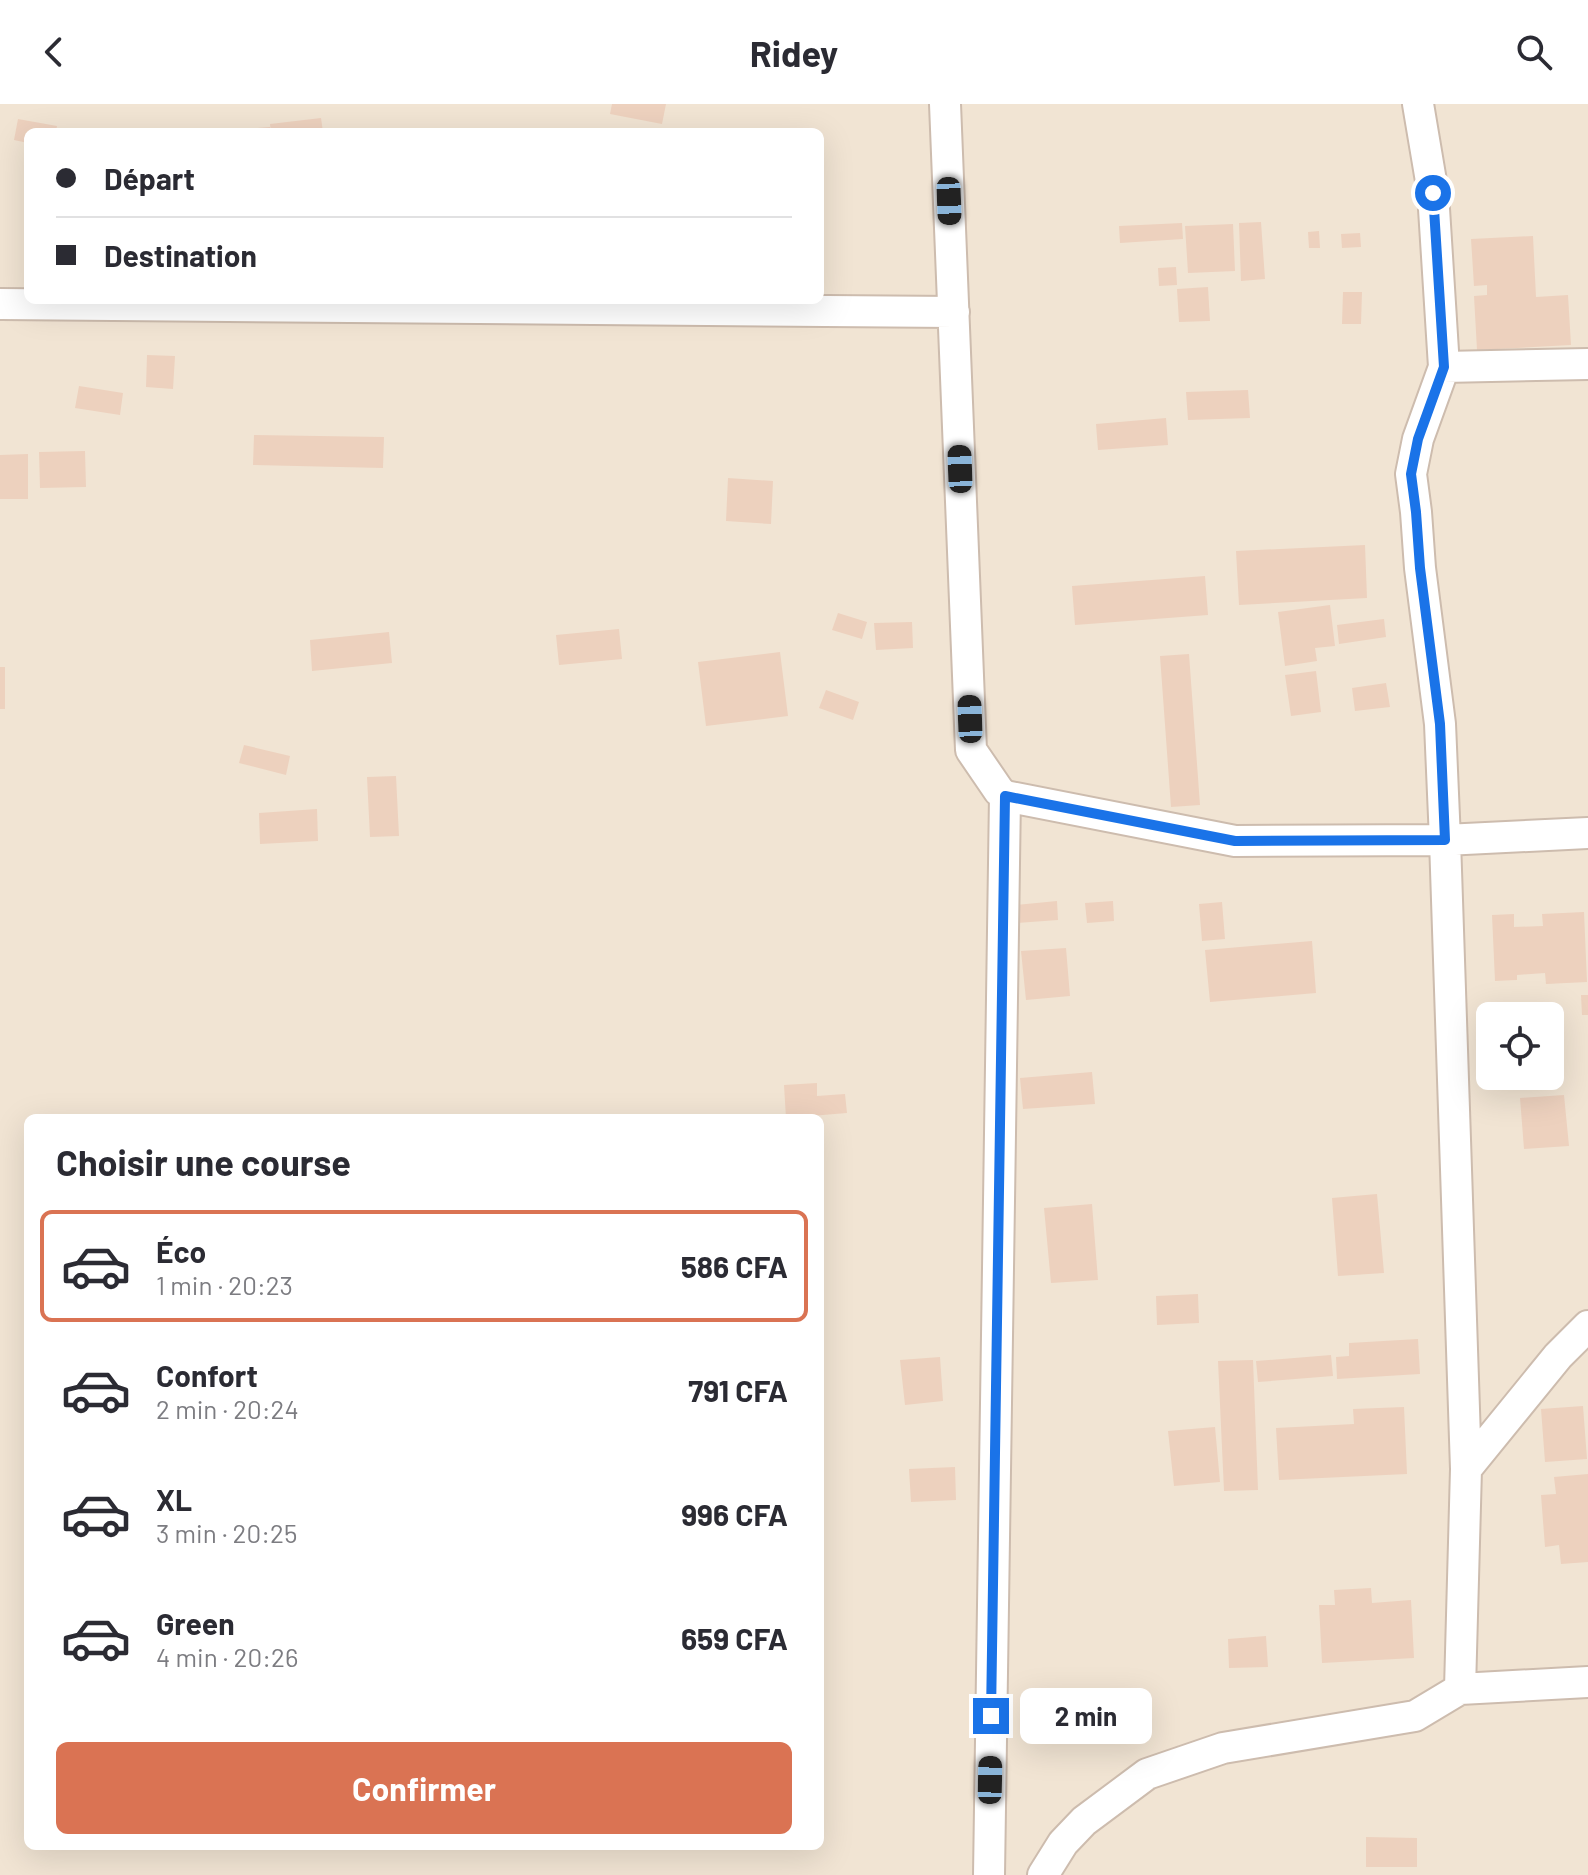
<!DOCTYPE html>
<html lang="fr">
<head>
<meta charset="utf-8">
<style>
  :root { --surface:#fff; --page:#f7f7f7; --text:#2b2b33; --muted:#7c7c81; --line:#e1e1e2; --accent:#da7353 }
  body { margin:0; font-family:Barlow,sans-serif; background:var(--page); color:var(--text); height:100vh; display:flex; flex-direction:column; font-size:30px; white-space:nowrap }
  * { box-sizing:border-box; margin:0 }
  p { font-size:26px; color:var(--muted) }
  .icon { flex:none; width:44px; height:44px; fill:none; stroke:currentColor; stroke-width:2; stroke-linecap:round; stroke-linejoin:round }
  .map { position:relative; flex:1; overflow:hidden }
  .panel { position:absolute; left:24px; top:1010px; width:800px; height:736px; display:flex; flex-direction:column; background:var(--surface); border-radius:12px; box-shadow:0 8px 32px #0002 }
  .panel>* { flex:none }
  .top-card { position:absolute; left:24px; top:24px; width:800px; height:176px; border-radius:12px; box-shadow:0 8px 32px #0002; display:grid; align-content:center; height:176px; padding:0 32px; background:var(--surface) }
  .controls { position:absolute; left:1476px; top:898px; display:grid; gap:16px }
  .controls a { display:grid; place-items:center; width:88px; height:88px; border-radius:12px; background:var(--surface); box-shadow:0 8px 32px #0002; font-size:40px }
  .end { position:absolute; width:36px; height:36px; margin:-18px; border:10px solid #1a73e8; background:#fff; box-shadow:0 0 0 4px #fff }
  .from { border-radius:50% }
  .bubble { position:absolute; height:56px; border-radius:12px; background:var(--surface); box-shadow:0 8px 32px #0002; font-size:26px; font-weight:700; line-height:56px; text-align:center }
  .car { position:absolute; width:24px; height:48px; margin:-24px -12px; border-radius:10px; box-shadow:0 0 6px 2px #0007; background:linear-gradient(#222 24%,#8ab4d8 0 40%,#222 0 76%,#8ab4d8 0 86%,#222 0) }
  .top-card b { display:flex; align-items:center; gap:28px; height:76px; font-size:30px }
  .top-card b+b { border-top:2px solid var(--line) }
  .top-card i { width:20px; height:20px; background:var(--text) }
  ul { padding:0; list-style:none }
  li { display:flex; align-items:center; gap:24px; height:112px; margin:0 16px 12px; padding:0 16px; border:4px solid transparent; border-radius:12px }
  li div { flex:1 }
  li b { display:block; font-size:30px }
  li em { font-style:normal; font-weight:700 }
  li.on { border-color:var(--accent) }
  li>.icon { width:72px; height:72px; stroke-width:1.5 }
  h2 { padding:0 32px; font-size:36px; line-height:96px }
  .cta { display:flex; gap:16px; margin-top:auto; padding:16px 32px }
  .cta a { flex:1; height:92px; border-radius:12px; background:var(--accent); color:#fff; font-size:32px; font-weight:700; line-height:92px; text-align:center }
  header { display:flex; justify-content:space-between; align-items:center; height:104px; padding:0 32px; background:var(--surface); font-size:36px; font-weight:700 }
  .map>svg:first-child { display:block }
  .residential { fill:#f1e4d3; fill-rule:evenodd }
  .building { fill:#edd1be }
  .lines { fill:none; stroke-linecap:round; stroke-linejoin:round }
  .street-casing { stroke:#cdbcae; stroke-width:34 }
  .street { stroke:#fff; stroke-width:30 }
  .route { stroke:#1a73e8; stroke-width:10 }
</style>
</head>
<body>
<header><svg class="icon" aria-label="back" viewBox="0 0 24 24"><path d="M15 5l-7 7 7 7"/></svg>Ridey<svg class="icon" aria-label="search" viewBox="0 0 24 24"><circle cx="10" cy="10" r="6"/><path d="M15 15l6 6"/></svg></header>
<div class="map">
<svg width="1588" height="1771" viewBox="0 0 1588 1771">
  <rect width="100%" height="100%" fill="#faf2e4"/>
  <!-- residential -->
  <path class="residential" d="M0 0H1588V1771H0ZM28 28H820V196H28ZM1490 912H1550V972H1490ZM28 1014H820V1742H28Z"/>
  <!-- building -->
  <path class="building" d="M612 0H666L662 20 610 10Z
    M321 14 323 28H271L270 20Z
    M18 15 57 22 56 28H28V39L14 36Z
    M270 23V28H229V26Z
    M1261 118 1265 175 1241 177 1239 119Z
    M1182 119 1183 135 1120 139 1119 122Z
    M1233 120 1235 167 1188 169 1185 122Z
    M1319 127 1320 144H1309L1308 128Z
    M1360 129 1361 143 1342 144 1341 130Z
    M1533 132 1536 193 1568 191 1571 241 1477 246 1474 192 1487 191V181L1474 182 1471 135Z
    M1176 163 1177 181 1159 182 1158 164Z
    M1208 183 1210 217 1179 218 1177 185Z
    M1343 188H1362L1361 220H1342Z
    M147 251 175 252 173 285 146 283Z
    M79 282 123 289 120 311 75 304Z
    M1248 286 1250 314 1188 316 1186 288Z
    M1166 314 1168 341 1098 346 1096 320Z
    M254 331 384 333 383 364 253 361Z
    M85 347 86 383 40 384 39 348Z
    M28 350V395H0V351Z
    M728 374 773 377 771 420 726 417Z
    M1365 441 1367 494 1239 501 1236 447Z
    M1205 472 1208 511 1075 521 1072 482Z
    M1330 501 1335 542 1315 544 1317 557 1285 562 1278 508Z
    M838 509 867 518 862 535 832 526Z
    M1384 515 1386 533 1339 540 1337 521Z
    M912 518 913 544 876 546 874 519Z
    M619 525 622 555 559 561 556 531Z
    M389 528 392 559 312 567 310 536Z
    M780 548 788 612 706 622 698 558Z
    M1189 550 1200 701 1171 703 1160 552Z
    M0 563H5V605H0Z
    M1316 567 1321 608 1291 612 1285 571Z
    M1386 579 1390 603 1355 607 1352 584Z
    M826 586 859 598 853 616 819 604Z
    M244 641 290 652 286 671 239 659Z
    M396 672 399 732 370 733 367 673Z
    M317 705 318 737 260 740 259 709Z
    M1057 797 1058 816 1017 819 1016 801Z
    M1113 797 1114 817 1087 819 1085 799Z
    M1222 798 1225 835 1202 837 1199 800Z
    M1584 808 1587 878 1546 880 1545 869 1517 871V876L1495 877 1492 811 1514 810V823L1543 822 1542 810Z
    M1312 837 1316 889 1210 898 1205 846Z
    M1066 844 1070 892 1026 896 1021 847Z
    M1581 891H1588V911H1582Z
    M1092 968 1095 1000 1023 1005 1020 974Z
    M817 979V992L845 990 847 1009 786 1014 784 981Z
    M1564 991 1569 1042 1524 1045 1520 994Z
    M1377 1090 1384 1169 1338 1172 1332 1094Z
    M1092 1100 1098 1176 1051 1179 1044 1104Z
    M1198 1190 1199 1219 1157 1221 1156 1192Z
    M1418 1235 1420 1270 1337 1275 1336 1253 1349 1252V1239Z
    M1331 1251 1333 1272 1258 1278 1256 1257Z
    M940 1253 943 1297 905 1301 900 1256Z
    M1253 1256 1258 1386 1224 1387 1218 1257Z
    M1583 1302 1587 1355 1545 1358 1541 1305Z
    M1404 1303 1407 1370 1279 1376 1276 1324 1354 1320 1353 1305Z
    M1215 1323 1220 1378 1174 1382 1168 1327Z
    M955 1363 956 1396 911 1398 909 1365Z
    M1588 1370V1458L1561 1460 1559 1441 1545 1443 1541 1391 1556 1390 1554 1373Z
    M1371 1484 1372 1499 1411 1496 1414 1554 1322 1559 1319 1501H1335L1334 1486Z
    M1266 1532 1268 1563 1229 1564 1228 1535Z
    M1366 1733 1417 1734V1763H1366Z"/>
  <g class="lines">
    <!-- street casing -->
    <g class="street-casing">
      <path id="street" d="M945 0 971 646 999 687 1005 692 1235 737 1445 736 1588 729
        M0 200 954 208
        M1444 263 1588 260
        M1466 1365 1558 1252 1588 1222
        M1460 1585 1588 1578
        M989 1771 1005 692
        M1043 1771 1063 1739 1084 1717 1147 1670 1223 1644 1415 1612 1460 1585 1466 1365 1445 736 1440 620 1420 464 1416 408 1411 370 1418 335 1444 263 1433 89 1418 0"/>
    </g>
    <!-- street -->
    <use href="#street" class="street"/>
  </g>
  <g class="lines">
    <!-- route -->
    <path class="route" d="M991 1612 1005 692 1235 737 1445 736 1440 620 1420 464 1416 408 1411 370 1418 335 1444 263 1433 89"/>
  </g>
</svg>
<div class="controls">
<a><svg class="icon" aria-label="locate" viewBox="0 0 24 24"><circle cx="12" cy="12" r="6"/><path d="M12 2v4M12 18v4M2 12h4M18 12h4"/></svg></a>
</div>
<i class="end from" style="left:1433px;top:89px"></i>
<i class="end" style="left:991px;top:1612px"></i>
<div class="bubble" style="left:1020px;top:1584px;width:132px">2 min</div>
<i class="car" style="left:949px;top:97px;rotate:178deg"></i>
<i class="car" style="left:960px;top:365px;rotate:358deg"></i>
<i class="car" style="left:970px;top:615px;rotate:358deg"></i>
<i class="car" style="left:990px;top:1676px;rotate:1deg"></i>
<div class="top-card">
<b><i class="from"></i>Départ</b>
<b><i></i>Destination</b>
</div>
<section class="panel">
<h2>Choisir une course</h2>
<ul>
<li class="on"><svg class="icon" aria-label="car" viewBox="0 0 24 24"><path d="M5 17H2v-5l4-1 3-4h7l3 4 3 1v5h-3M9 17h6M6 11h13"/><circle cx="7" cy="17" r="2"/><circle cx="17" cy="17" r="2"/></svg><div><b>Éco</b><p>1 min · 20:23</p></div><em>586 CFA</em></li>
<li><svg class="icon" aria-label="car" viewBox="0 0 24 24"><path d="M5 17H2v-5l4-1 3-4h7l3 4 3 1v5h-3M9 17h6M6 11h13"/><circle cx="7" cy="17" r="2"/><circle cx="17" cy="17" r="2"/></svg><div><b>Confort</b><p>2 min · 20:24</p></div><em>791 CFA</em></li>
<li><svg class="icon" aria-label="car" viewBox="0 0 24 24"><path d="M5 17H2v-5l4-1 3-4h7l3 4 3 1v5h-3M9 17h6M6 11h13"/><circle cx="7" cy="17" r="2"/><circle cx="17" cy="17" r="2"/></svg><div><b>XL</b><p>3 min · 20:25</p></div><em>996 CFA</em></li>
<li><svg class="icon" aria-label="car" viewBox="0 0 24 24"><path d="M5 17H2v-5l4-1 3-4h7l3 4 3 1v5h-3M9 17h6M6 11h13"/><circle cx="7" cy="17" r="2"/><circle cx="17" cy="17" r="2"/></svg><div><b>Green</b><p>4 min · 20:26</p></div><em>659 CFA</em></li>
</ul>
<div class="cta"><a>Confirmer</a></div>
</section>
</div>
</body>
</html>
